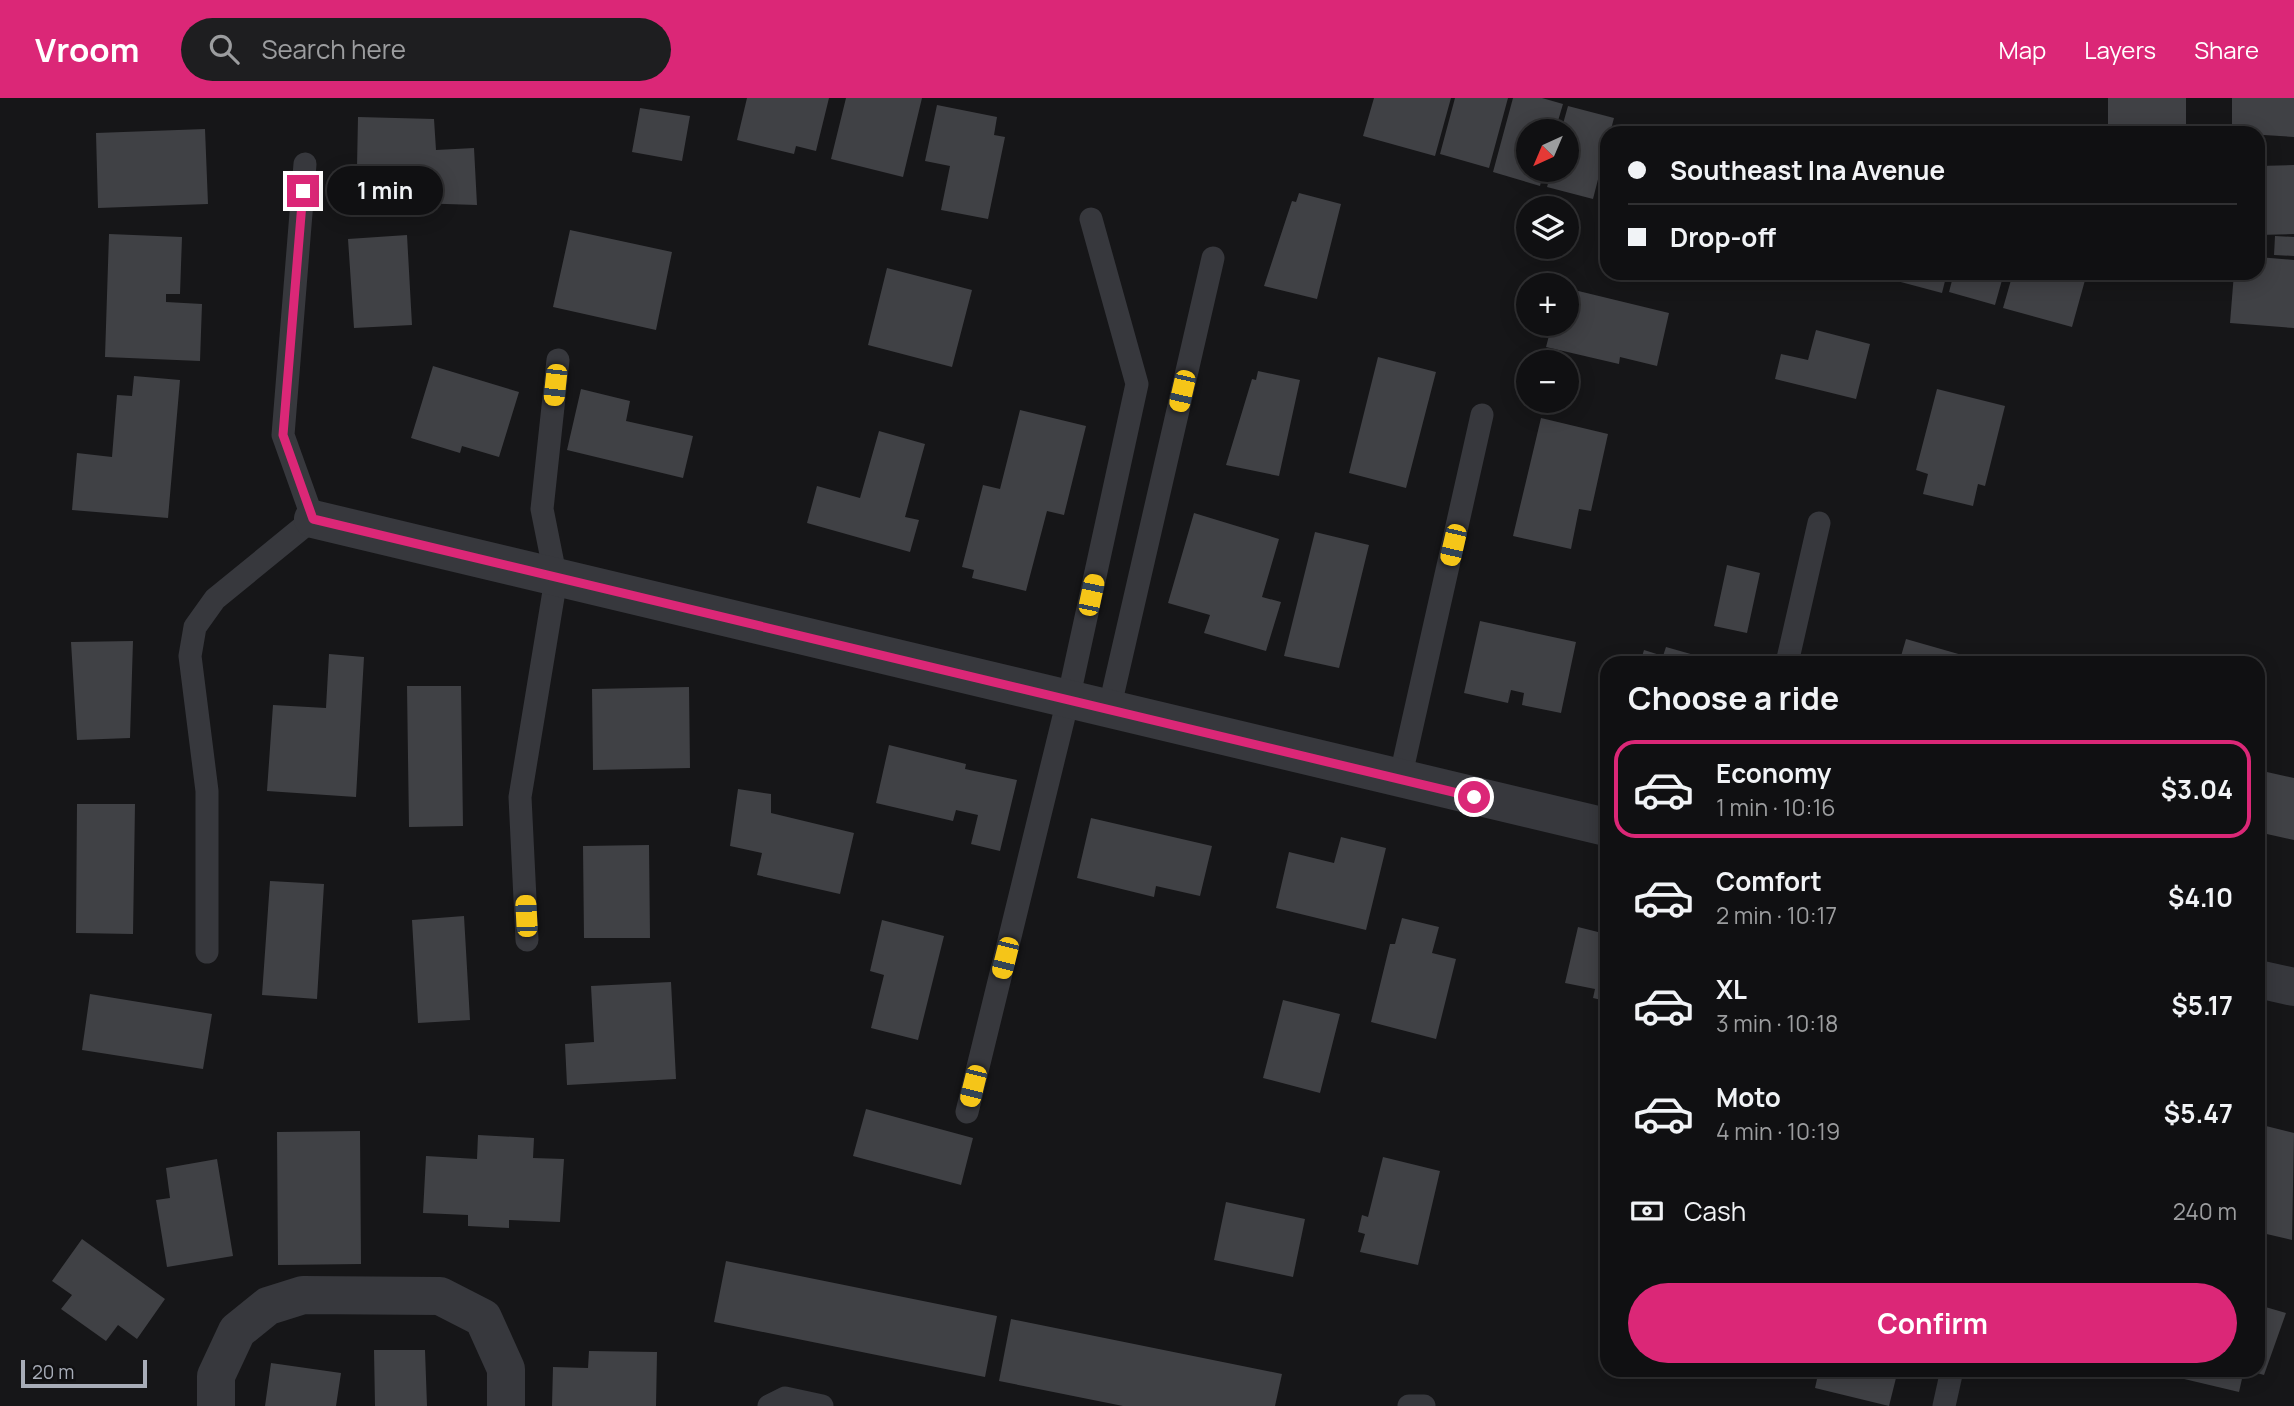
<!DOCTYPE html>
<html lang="en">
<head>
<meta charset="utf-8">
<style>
  :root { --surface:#101012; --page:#1e1e20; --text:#f1f3f6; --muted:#9c9d9f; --line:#303032; --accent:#db2777 }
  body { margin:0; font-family:Manrope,sans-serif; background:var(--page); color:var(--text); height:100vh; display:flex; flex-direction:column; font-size:26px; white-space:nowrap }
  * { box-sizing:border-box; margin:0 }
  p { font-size:23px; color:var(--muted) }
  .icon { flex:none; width:38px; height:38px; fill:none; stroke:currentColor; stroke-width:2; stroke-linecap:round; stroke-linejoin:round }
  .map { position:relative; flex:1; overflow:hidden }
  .side { position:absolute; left:1600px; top:558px; width:665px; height:721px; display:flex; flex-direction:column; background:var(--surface); border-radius:21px; box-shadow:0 4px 18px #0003,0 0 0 2px var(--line) }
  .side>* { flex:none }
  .hud { position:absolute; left:1600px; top:28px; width:665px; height:154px; border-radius:21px; box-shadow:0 4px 18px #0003,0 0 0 2px var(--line); display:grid; align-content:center; height:154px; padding:0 28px; background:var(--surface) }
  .needle { width:46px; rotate:224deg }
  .tools { position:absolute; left:1516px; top:21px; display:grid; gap:14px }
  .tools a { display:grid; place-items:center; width:63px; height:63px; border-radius:50%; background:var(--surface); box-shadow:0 4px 18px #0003,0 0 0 2px var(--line); font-size:35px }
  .scale { position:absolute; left:21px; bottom:18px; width:126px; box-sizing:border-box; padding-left:7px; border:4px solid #a8adb8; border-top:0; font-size:19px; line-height:24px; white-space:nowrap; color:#a8adb8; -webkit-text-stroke:5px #111113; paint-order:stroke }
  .end { position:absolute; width:32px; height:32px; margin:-16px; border:9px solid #db2777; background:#fff; box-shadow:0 0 0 4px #fff }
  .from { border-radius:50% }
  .bubble { position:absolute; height:49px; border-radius:24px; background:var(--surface); box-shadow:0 4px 18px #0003,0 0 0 2px var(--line); font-size:23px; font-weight:700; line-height:49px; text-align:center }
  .car { position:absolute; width:21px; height:42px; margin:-21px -10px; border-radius:9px; box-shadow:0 0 5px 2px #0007; background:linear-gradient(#f5c518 24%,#345 0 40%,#f5c518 0 76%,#345 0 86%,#f5c518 0) }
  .hud b { display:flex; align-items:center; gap:24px; height:66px; font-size:26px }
  .hud b+b { border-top:2px solid var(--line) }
  .hud i { width:18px; height:18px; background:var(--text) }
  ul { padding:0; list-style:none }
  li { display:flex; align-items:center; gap:21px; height:98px; margin:0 14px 10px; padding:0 14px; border:4px solid transparent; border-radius:21px }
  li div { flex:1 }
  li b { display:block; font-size:26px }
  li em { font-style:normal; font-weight:700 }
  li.current { border-color:var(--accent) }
  li>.icon { width:63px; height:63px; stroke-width:1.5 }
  h2 { padding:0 28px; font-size:32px; line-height:84px }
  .pay { display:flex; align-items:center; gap:18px; height:77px; padding:0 28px; font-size:26px }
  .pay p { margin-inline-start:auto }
  .action { display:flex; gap:14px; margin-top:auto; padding:14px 28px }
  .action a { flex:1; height:80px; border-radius:42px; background:var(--accent); color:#fff; font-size:28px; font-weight:700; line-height:80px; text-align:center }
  header { display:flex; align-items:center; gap:42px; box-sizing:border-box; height:98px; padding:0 35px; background:var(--accent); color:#fff }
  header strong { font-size:33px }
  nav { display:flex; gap:38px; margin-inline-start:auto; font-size:24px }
  .search { width:490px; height:63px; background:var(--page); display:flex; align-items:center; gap:18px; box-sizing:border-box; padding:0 24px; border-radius:38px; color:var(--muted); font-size:26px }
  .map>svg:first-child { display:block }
  .building { fill:#404145 }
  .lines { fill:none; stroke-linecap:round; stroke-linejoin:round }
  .lane { stroke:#37383d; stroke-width:23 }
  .street { stroke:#37383d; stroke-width:38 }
  .route { stroke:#db2777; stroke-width:9 }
</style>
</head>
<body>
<header>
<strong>Vroom</strong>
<div class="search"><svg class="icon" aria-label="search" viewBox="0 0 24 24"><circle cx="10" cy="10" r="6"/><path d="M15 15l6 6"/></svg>Search here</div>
<nav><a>Map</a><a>Layers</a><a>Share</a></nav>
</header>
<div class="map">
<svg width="2294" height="1308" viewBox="0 0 2294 1308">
  <rect width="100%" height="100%" fill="#161618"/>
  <!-- building -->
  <path class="building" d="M747 0H829L816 53 796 48 794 56 737 42Z
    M846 0H922L903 79 831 61Z
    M1374 0H1451L1435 58 1363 38Z
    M1455 0H1508L1489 70 1440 56Z
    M1513 0H1542L1563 6 1555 33H1528V72H1544L1540 88 1493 74Z
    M2108 0H2186V33H2108Z
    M2232 0H2294V39L2232 35Z
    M937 7 997 19 994 37 1005 39 988 121 941 112 950 68 925 63Z
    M1568 8 1614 20 1610 35H1606V50L1593 101 1547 89 1552 72H1566V33H1561Z
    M640 10 690 18 682 63 632 54Z
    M358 19 434 21 436 52 474 50 477 107 384 104 386 70 357 69Z
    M1659 27 1687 34 1686 35H1657Z
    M205 31 208 106 98 110 96 35Z
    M2294 67V136L2258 137V68Z
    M1299 95 1341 106 1317 201 1264 188 1292 103 1296 104Z
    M570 132 672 154 656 232 553 209Z
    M109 136 182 139 180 196H166V204L202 206 200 263 105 259Z
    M407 137 412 227 354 230 348 141Z
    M2275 138 2294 139V158L2274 157Z
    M2258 159 2294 162V230L2230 225 2234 175H2258Z
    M887 170 972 192 952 269 868 247Z
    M1900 175H1947L1942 195 1897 183Z
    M1954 175H2004L1995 207 1949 194Z
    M2013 175H2087L2072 229 2003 210Z
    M1566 190 1669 215 1657 268 1620 259 1619 266 1546 249 1552 226H1566Z
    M1816 232 1870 246 1856 301 1775 281 1781 256 1808 262Z
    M1378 259 1436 274 1406 390 1349 375Z
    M433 268 519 294 499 359 462 348 460 355 411 340Z
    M1258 273 1300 282 1279 378 1226 367 1252 281 1256 282Z
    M134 278 180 282 168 420 72 412 77 355 112 359 117 297 132 298Z
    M581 291 630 303 626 323 693 338 683 380 567 352Z
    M1937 291 2005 308 1985 388 1978 386 1973 408 1923 396 1928 376 1916 372Z
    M1020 312 1086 328 1064 417 1047 413 1026 493 972 480 974 472 962 469 983 387 1000 391Z
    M1541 320 1608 336 1591 413 1579 411 1571 451 1513 438Z
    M879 333 925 346 905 419 919 422 910 454 807 425 817 388 860 400Z
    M1194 415 1279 441 1262 499 1281 504 1266 553 1204 535 1210 517 1168 505Z
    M1315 434 1369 447 1339 570 1284 558Z
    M1727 467 1760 475 1747 535 1714 528Z
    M1480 523 1576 544 1561 615 1522 607 1524 595 1511 592 1508 605 1464 595Z
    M1906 541 1976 561 1975 565H1899Z
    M133 543 130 640 77 642 71 544Z
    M1666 549 1719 564V565H1640L1644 552 1663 558Z
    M329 556 364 559 356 699 267 693 273 607 326 610Z
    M407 588H461L463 728 409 729Z
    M689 589 690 670 593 672 592 591Z
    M889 647 966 666 965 671 1017 682 1000 753 971 746 978 717 956 712 953 723 876 705Z
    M2258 672 2294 680V742L2258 734Z
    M738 691 771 696V715L854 735 840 796 757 777 762 755 730 748Z
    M77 706H135L133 836 76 835Z
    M1091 720 1212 748 1200 798 1156 788 1154 799 1077 780Z
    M1341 739 1386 750 1366 832 1276 810 1289 754 1334 765Z
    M649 747 650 840H584L583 748Z
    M270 783 324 786 317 901 262 897Z
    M464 818 470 922 418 925 412 822Z
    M1402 820 1439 829 1432 855 1456 861 1436 941 1371 924 1390 846H1395Z
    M882 822 944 838 918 942 871 930 884 877 870 873Z
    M1578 829 1606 836V903L1593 900 1595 891 1565 885Z
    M671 884 676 981 567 987 565 946 594 944 591 888Z
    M90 896 212 916 203 971 82 952Z
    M1283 902 1340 916 1320 995 1263 980Z
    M866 1011 973 1040 961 1087 853 1058Z
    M2258 1026 2294 1035 2292 1142 2258 1134 2261 1117 2258 1116Z
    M360 1033 361 1166 278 1167 277 1034Z
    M478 1037 534 1040 533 1060 564 1061 560 1124 509 1122V1130L468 1128V1117L423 1115 426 1058 477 1061Z
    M1383 1059 1440 1073 1418 1167 1360 1154 1365 1136 1358 1134 1362 1117 1368 1119Z
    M217 1061 233 1158 167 1169 156 1102 170 1100 166 1070Z
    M1226 1104 1305 1121 1293 1179 1214 1162Z
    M82 1141 165 1201 137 1241 118 1227 106 1243 61 1211 72 1197 52 1183Z
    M726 1163 997 1218 985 1279 714 1224Z
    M2258 1191 2266 1193 2262 1208 2286 1215 2264 1277 2250 1273 2258 1272Z
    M1011 1221 1282 1276 1275 1308H1123L999 1283Z
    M374 1252H425L427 1308H375Z
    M589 1253 657 1254 656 1308H552L553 1269 588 1270Z
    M271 1265 341 1275 336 1308H265Z
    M1819 1272H1898L1889 1308 1815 1290Z
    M2182 1272H2244L2239 1294 2180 1280Z"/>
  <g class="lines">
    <!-- lane -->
    <path class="lane" d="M1787 565 1819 425
      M1109 612 1213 160
      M1400 681 1482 317
      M527 842 520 699 556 481 542 411 558 262
      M207 854V693L190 558 195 529 215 501 313 421 283 337 305 66
      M967 1014 1068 602 1137 286 1091 121
      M769 1308 785 1300 822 1308
      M1409 1308H1424
      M1944 1308 1952 1272"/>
    <!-- street -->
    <path class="street" d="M313 421 1606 729
      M2258 881 2294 889
      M216 1308V1278L237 1233 268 1208 303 1197 440 1198 483 1220 506 1271V1308"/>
  </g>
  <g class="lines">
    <!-- route -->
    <path class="route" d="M303 93 283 337 313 421 1474 699"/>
  </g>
</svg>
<div class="tools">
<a><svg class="needle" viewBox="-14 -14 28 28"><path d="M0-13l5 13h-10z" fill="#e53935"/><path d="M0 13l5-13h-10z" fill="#9c9d9f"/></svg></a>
<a><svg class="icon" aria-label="layers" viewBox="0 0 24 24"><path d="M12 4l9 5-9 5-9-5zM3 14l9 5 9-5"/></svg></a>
<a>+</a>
<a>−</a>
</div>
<div class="scale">20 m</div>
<i class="end from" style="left:1474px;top:699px"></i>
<i class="end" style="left:303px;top:93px"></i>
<div class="bubble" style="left:327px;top:68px;width:116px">1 min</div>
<i class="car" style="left:555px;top:287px;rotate:186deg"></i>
<i class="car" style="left:1182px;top:293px;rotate:193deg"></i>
<i class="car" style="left:1453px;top:447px;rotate:193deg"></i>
<i class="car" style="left:1091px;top:497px;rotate:12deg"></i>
<i class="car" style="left:526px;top:818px;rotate:357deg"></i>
<i class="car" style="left:1005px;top:860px;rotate:194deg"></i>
<i class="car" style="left:973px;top:988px;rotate:194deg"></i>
<div class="hud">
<b><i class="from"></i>Southeast Ina Avenue</b>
<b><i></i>Drop-off</b>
</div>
<section class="side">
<h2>Choose a ride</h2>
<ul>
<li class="current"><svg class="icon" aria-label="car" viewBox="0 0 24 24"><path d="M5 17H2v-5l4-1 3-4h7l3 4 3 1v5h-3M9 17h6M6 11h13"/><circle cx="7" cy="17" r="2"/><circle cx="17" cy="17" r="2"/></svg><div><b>Economy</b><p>1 min · 10:16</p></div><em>$3.04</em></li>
<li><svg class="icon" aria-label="car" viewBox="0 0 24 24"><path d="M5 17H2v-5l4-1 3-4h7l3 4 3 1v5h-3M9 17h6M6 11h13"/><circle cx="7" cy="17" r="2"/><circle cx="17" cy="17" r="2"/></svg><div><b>Comfort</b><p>2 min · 10:17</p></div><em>$4.10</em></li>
<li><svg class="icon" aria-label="car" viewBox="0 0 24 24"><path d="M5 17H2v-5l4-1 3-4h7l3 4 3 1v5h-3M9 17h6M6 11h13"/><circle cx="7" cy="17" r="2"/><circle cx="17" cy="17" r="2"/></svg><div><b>XL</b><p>3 min · 10:18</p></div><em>$5.17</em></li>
<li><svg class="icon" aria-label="car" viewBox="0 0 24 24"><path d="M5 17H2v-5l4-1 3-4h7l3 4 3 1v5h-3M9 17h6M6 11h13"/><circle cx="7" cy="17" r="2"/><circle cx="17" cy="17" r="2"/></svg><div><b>Moto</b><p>4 min · 10:19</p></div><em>$5.47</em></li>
</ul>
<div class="pay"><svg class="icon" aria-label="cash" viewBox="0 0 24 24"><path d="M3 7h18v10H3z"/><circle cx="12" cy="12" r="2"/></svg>Cash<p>240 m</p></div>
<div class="action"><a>Confirm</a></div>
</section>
</div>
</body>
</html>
